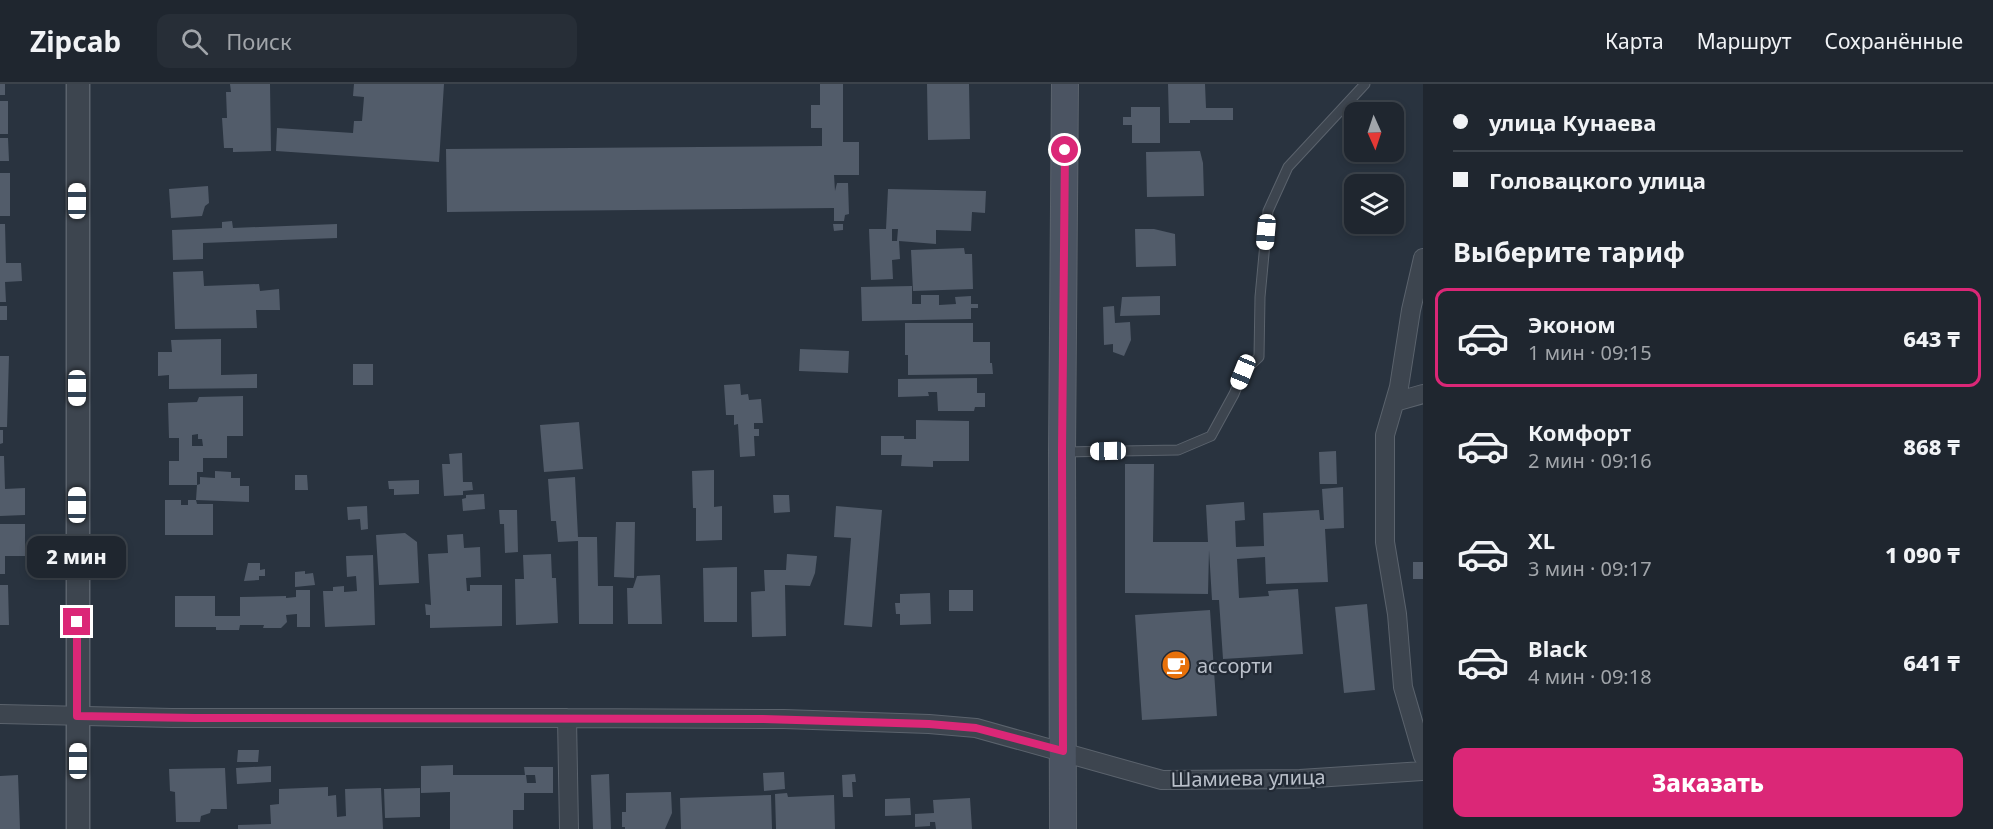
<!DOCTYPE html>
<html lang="ru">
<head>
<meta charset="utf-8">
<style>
  :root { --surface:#1f262f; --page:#272e37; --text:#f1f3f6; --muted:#a1a5aa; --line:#3c434b; --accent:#db2777 }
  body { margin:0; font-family:"Noto Sans",sans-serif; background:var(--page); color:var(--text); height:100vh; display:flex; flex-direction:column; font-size:22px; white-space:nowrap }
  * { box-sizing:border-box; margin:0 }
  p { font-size:20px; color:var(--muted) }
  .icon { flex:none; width:33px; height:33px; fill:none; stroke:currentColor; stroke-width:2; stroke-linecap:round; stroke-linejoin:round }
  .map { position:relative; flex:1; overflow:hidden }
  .sheet { display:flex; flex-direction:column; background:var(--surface); width:570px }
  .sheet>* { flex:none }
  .banner { display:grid; align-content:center; height:132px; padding:0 30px; background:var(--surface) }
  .needle { width:39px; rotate:177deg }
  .controls { position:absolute; left:1344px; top:18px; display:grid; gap:12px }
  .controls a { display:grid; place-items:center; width:60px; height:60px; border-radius:12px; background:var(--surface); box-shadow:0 3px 9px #0003,0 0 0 2px var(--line); font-size:30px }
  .end { position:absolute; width:27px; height:27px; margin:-14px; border:8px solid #db2777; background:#fff; box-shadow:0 0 0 3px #fff }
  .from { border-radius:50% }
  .bubble { position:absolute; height:42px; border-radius:12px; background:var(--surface); box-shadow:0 3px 9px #0003,0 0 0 2px var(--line); font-size:20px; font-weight:800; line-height:42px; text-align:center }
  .car { position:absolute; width:18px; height:36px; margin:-18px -9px; border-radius:8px; box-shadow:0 0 4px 2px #0007; background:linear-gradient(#fff 24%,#345 0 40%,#fff 0 76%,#345 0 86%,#fff 0) }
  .banner b { display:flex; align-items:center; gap:21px; height:57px; font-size:22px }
  .banner b+b { border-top:2px solid var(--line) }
  .banner i { width:15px; height:15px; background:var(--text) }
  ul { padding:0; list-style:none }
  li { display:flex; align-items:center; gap:18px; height:99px; margin:0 12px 9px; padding:0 18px; border:3px solid transparent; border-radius:12px }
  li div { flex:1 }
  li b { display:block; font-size:22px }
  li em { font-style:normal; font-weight:800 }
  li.selected { border-color:var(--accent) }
  li>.icon { width:54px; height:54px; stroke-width:1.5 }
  h2 { padding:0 30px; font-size:27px; line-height:72px }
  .button { display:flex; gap:12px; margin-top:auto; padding:12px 30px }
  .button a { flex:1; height:69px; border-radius:12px; background:var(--accent); color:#fff; font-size:24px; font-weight:800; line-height:69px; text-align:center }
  header { display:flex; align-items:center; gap:36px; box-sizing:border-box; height:84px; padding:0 30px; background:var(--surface); border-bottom:2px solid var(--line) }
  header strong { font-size:28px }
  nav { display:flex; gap:33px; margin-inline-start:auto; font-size:21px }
  .search { width:420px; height:54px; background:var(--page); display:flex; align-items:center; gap:15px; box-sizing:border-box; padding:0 21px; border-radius:12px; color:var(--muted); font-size:22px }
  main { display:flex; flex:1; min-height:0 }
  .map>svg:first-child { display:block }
  .building { fill:#525c6a; fill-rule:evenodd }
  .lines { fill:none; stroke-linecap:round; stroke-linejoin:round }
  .service-casing { stroke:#5b636d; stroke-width:11 }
  .minor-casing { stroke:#5b636d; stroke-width:20 }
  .tertiary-casing { stroke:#5b636d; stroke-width:25 }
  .secondary-casing { stroke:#5b636d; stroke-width:28 }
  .service { stroke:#3d454f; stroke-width:9 }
  .minor { stroke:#3d454f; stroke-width:18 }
  .tertiary { stroke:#3d454f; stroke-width:22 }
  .secondary { stroke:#4b5462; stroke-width:26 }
  .route { stroke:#db2777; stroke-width:8 }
  .labels { text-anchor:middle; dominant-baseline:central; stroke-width:4.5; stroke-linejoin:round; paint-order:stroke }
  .poi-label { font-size:20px; fill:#bac0ca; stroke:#222a35; text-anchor:start }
  .street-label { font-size:20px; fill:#bac0ca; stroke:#222a35 }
</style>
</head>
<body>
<header>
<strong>Zipcab</strong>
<div class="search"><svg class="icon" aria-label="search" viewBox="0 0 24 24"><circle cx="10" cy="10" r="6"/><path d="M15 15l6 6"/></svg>Поиск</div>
<nav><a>Карта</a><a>Маршрут</a><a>Сохранённые</a></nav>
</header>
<main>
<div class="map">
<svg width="1423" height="745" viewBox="0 0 1423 745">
  <rect width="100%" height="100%" fill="#29333f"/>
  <!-- building -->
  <path class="building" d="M0 0H5V11H0Z
    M230 0H270L271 67 233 68V64H224L222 34H227L226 8H231Z
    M354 0H444L439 78 276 67 277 44 353 49 354 37H362L364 13 353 12Z
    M820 0H843V58H859V91H834L835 107 837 99H848L849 130 845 131 844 137H834V124L447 128 446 65 822 62V44H811V21H820Z
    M927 0H969L970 55 928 56Z
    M1168 0H1205L1206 24H1233V36H1190V39H1169Z
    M0 17H8V50H0Z
    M1131 23H1160V59H1132V41H1123V33H1131Z
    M0 54H8L9 77H0Z
    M1200 67 1203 79 1204 112 1147 113 1146 68Z
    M0 89H10V132H0Z
    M208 102 209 119 205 122 202 132 171 134 169 105Z
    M888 105 986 107 985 129 972 128 971 147 936 146V160L899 157 900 175 892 176 893 195 871 196 869 145H886ZM892 145H898L897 157H899H892Z
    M232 137 233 144 337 140V154L203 159V175L173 176 172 146 222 144V138Z
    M0 140H5L6 179H21L22 197 5 198 6 218H0Z
    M833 140H843V146L834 147Z
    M1135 145H1154L1175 150 1176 182 1136 183Z
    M964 164 965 170H972L973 205 913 207 911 166Z
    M203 187 204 202 259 200 260 207 279 205 280 226H256L257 244 175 245 173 188Z
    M912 202V220H921V211H939V221L956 220 955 213 971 212V220H978V224H971V235L862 237 861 203Z
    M1160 212V231L1120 232 1122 213Z
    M0 222H7V236H0Z
    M1114 222 1115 239 1130 238 1131 256 1124 272 1113 268V260L1104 261 1103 223Z
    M905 239H973V258H990V279H992L993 290 908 291V271H905Z
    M221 255V291L257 290V304L169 305V291L158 292V268H172L171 256Z
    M800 265 849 267 848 289 799 287Z
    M0 272H9L7 343H0Z
    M353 280H373V301H353Z
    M977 294V309H985V323H975L974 327H938L937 308H928L929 312 898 313V295Z
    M740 300 741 311 748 310 749 316 761 315 763 339H754V345H759V352H754L755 372 740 373 738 340 734 341V331H726L724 301Z
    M243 312V352H227V374H203V388H197V401H169V377H179V354H169L168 319 197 318 199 313ZM198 350V355H202L203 362H192V351Z
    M916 336 969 337V377H933V383L901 382 902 371H881V352H904V355H916Z
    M579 338 583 385 544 388 540 341Z
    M0 346H3V359L0 360Z
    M1336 367 1337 400H1320L1319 368Z
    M462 369 463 398H472L473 406 463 407V411L444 412 442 380H450L449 370Z
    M0 372H4L5 405 25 404V431L0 432Z
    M1125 380H1154L1153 458H1208L1206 421 1244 418 1245 436 1235 437 1236 463 1264 462 1263 429 1319 426 1320 436H1324L1322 405 1343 403 1344 444 1325 445 1328 498 1266 500 1265 473 1237 475 1239 514 1269 512 1268 507 1298 505 1303 570 1223 575 1219 516H1212L1209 466 1208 510 1125 509Z
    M714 386V423L722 422V456L696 457V424H693L692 387Z
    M215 387 231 388V394H240V402H249V418L196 416 197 401 200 400V393L215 394Z
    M295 391H307L308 406H295Z
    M575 393 578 453H597L598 502H613V540H579L578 457 558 458 556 437H551L548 395Z
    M419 396V410L394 411V405H389L388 397Z
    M484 410 485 425 463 427 462 415 466 414V411Z
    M773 411H789L790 428 774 429Z
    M165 416H181V421H188V416H196L197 420H213V451H165Z
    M367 422 368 445 361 446 360 435 348 436 347 423Z
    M836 422 882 426 872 543 844 541 851 454 834 453Z
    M499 426H517L518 468 505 469 504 440H500Z
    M616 438H635L634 494 614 493Z
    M0 440H25V472H5V490H0Z
    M405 449 417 458 419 499 379 501 376 451Z
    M463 450 464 464 480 463 481 493 466 494 467 507H470V501H502V542L430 544V531H426L425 520 431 521 428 470 448 469 447 451Z
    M551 470 552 494H556L558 539 516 541 515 495H524L523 471Z
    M787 470 817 472 815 489 810 502 785 501 786 552 752 553 751 508 765 507 764 486H786Z
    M373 471 375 541 325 543 323 507H333V503L344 502V508L357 507 356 492 347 493 346 472Z
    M1413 478H1423V495H1413Z
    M248 479H260V486L265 485V492H259V496L244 497Z
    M737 483V538H704L703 484Z
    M305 487V490L313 489 315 501 295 503V488Z
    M660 491 662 540H628L627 504H633L637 492Z
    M0 501H8L9 541H0Z
    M296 506H310V543H297V530L286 531 287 538 281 544H263L264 541H240L239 546H216V543H175V512H215V532H240V513L286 512V514L296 513Z
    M949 506H973V527H949Z
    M930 509 931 540 900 541V530H896L895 519H900V510Z
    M1367 520 1375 606 1344 609 1335 523Z
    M1210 526 1217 632 1142 636 1135 531Z
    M238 666H259L258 678H237Z
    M453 681V691H526L527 699H536L535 691H525L524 683H553V709H524V726H513V745H450V708L421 709V682Z
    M271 682V698L237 700 236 684Z
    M225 684 227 725H211L210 729 201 732 200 738H176L175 708 170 707 169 685Z
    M784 688 785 705 764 707 763 689Z
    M609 690 611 745H593L591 691Z
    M855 690 856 698H852L853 713H843L842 691Z
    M18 691 20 745H0V692Z
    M328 703V712L336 711 337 733 346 732 345 705 381 704 383 745H238V741L271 740 270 721 279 720V705Z
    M420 704V733L385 734 384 705Z
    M671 708 672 729 665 745H625V743H622V728H626V709Z
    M787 709 788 713 834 711 835 745H776L775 710Z
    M771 711 772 745H681L680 714Z
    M910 714 911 731 885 732V715Z
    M970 714 972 745H936L935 738H930V742L915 743V730L934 729 933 716Z"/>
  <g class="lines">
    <!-- service casing -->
    <g class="service-casing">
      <path id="service" d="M1063 368 1178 366 1211 352 1234 310 1243 288 1259 273 1260 213 1268 127 1288 83 1365 0"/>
    </g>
    <!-- minor casing -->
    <g class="minor-casing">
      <path id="minor" d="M1423 174 1411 226 1399 303 1385 351V458L1397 530 1403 603 1423 672
        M1395 318 1423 310
        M0 630 172 634H567L784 635 929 640 976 644 1162 696 1300 695 1423 687
        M567 634 569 745"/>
    </g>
    <!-- tertiary casing -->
    <g class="tertiary-casing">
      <path id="tertiary" d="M78 0V745"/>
    </g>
    <!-- secondary casing -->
    <g class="secondary-casing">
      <path id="secondary" d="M1063 745 1062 368 1065 0"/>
    </g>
    <!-- service -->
    <use href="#service" class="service"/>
    <!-- minor -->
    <use href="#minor" class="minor"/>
    <!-- tertiary -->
    <use href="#tertiary" class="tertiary"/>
    <!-- secondary -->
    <use href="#secondary" class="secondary"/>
  </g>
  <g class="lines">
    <!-- route -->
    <path class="route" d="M77 538V632L195 634 763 635 929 640 976 644 1063 667 1062 368 1065 66"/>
  </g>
  <!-- icons -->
  <defs>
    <g id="cafe-disc" transform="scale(1.5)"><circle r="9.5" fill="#e8710a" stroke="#222a35"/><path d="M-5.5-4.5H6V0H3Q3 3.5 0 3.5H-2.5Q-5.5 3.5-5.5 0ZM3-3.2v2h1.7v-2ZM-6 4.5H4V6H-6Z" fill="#fff"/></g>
  </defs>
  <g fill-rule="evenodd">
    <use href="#cafe-disc" x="1176" y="581"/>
  </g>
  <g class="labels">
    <!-- poi labels -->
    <g class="poi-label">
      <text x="1197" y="581">ассорти</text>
    </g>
    <!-- street labels -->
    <g class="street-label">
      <text transform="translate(1248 694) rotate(-1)">Шамиева улица</text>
    </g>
  </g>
</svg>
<div class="controls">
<a><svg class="needle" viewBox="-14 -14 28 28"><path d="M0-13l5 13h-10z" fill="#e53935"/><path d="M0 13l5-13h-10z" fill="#a1a5aa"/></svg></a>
<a><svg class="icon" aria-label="layers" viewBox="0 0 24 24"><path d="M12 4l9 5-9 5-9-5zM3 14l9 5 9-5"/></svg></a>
</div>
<i class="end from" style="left:1065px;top:66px"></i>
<i class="end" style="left:77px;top:538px"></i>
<div class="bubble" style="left:27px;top:452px;width:99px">2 мин</div>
<i class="car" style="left:77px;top:117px;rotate:0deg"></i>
<i class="car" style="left:1266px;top:148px;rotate:185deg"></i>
<i class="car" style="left:1243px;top:288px;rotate:202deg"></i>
<i class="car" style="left:77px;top:304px;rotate:180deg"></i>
<i class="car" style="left:1108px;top:367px;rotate:269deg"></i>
<i class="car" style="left:77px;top:421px;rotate:0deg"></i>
<i class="car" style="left:78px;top:677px;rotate:0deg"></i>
</div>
<section class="sheet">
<div class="banner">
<b><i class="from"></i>улица Кунаева</b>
<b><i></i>Головацкого улица</b>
</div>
<h2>Выберите тариф</h2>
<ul>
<li class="selected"><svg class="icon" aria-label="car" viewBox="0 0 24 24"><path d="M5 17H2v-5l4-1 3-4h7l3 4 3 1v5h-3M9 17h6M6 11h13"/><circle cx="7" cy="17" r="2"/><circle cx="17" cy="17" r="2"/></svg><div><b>Эконом</b><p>1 мин · 09:15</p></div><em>643 ₸</em></li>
<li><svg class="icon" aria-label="car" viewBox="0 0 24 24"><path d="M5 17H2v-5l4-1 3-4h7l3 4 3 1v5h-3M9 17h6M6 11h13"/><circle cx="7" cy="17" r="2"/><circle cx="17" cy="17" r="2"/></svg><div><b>Комфорт</b><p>2 мин · 09:16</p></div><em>868 ₸</em></li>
<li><svg class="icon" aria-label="car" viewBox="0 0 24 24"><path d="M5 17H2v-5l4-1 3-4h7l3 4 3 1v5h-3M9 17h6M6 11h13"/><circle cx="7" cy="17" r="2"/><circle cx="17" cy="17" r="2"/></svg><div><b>XL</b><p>3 мин · 09:17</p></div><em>1 090 ₸</em></li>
<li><svg class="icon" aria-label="car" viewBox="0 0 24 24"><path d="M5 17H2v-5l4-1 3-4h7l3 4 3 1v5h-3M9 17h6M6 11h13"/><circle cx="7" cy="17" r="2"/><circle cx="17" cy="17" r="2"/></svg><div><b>Black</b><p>4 мин · 09:18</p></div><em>641 ₸</em></li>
</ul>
<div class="button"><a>Заказать</a></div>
</section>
</main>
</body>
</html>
